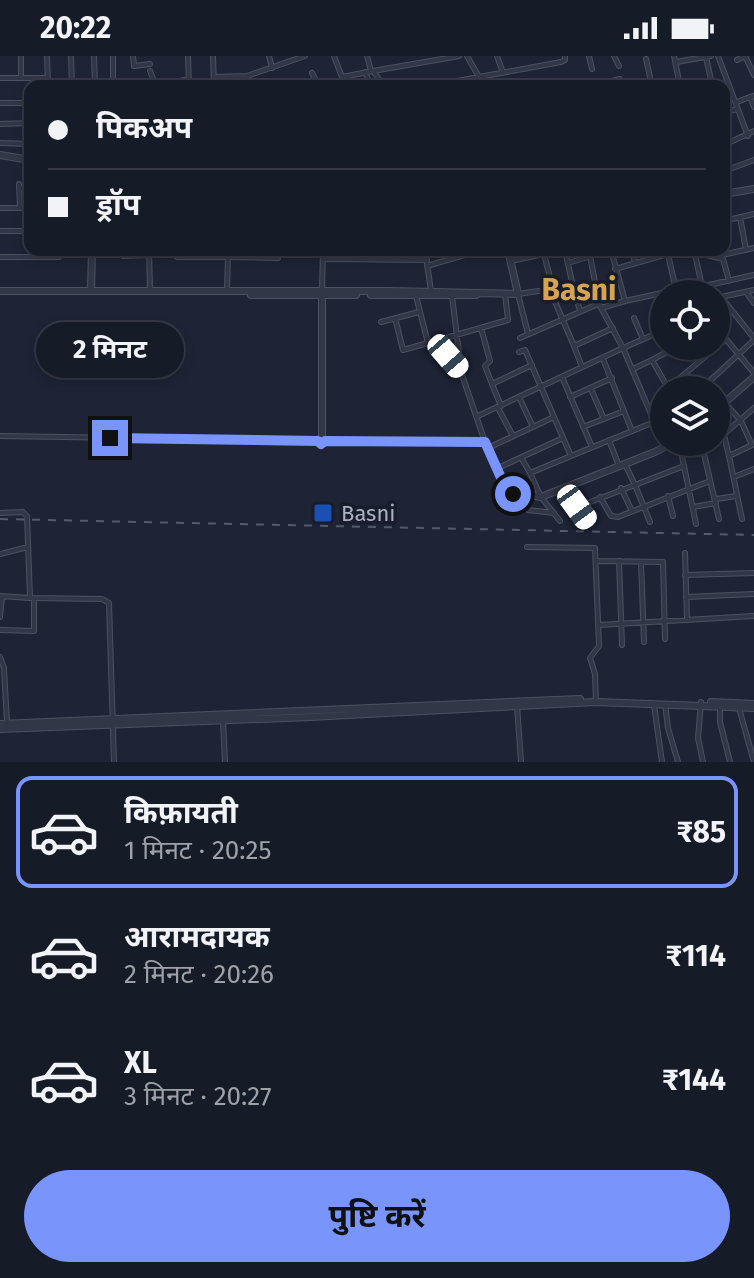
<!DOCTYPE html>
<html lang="hi">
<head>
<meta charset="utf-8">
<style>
  :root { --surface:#161b28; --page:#1f2430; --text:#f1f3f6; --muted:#9ea1a8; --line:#353945; --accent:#7995fb }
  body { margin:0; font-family:"Fira Sans","Noto Sans Devanagari",sans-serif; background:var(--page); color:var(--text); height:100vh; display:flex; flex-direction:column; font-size:30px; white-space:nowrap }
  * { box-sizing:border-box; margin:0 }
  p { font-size:26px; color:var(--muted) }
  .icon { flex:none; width:44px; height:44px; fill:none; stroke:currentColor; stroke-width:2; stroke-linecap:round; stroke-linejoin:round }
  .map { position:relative; height:706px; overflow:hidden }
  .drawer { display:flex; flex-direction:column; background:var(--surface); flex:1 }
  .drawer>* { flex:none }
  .banner { position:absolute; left:24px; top:24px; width:706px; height:176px; border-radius:16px; box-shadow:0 4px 12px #0003,0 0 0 2px var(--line); display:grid; align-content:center; height:176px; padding:0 24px; background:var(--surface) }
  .controls { position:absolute; left:650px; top:224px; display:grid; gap:16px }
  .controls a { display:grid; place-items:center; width:80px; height:80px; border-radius:50%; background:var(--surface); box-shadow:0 4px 12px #0003,0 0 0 2px var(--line); font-size:40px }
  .end { position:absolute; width:36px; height:36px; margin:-18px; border:10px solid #7995fb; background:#111; box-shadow:0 0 0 4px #111 }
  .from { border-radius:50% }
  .bubble { position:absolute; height:56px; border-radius:28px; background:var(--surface); box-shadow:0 4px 12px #0003,0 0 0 2px var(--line); font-size:26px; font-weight:700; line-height:56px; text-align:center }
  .car { position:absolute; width:24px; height:48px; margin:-24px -12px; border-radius:10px; box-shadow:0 0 6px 2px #0007; background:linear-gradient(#fff 24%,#345 0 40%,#fff 0 76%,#345 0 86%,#fff 0) }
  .banner b { display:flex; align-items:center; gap:28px; height:76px; font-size:30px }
  .banner b+b { border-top:2px solid var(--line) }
  .banner i { width:20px; height:20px; background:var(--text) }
  ul { padding:14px 0 0; list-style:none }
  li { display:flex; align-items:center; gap:24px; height:112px; margin:0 16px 12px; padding:0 8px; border:4px solid transparent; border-radius:16px }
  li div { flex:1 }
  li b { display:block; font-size:30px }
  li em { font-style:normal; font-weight:700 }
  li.current { border-color:var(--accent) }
  li>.icon { width:72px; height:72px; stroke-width:1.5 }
  .cta { display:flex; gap:16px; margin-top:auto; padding:16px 24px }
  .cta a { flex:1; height:92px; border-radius:48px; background:var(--accent); color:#111; font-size:32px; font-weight:700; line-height:92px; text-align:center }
  .status { display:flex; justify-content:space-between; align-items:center; height:56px; padding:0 40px; background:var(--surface); direction:ltr }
  .status svg { height:22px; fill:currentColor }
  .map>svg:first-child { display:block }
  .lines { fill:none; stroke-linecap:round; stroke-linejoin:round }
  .minor-casing { stroke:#4c5162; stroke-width:6 }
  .tertiary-casing { stroke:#4c5162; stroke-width:8 }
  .minor { stroke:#323747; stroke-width:4 }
  .tertiary { stroke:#323747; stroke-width:6 }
  .rail { stroke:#535a6e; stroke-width:2; stroke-dasharray:8 8; stroke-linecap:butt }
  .route { stroke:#7995fb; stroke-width:10 }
  .transit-dot { fill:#1a4fb4; stroke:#181c2b; stroke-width:3 }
  .labels { text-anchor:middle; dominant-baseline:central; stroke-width:7; stroke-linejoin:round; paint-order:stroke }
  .poi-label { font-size:22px; fill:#abb1c4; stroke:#181c2b; text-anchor:start }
  .district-label { font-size:30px; font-weight:bold; fill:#d6a355; stroke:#181c2b }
</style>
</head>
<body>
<div class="status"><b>20:22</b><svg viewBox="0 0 49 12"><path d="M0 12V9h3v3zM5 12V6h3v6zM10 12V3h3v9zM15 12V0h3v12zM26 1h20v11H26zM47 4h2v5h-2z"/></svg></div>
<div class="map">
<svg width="754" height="706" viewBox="0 0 754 706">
  <rect width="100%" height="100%" fill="#1e2436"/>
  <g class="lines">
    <!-- minor casing -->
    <g class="minor-casing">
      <path id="minor" d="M21 0V22
        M47 0 48 30
        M71 0 72 30
        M94 0 95 30
        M133 0 134 10 150 8
        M188 0 189 30
        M213 0 214 30
        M269 0 272 12
        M334 0 342 21 373 15 384 30
        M367 0 371 15
        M497 0 503 17
        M589 0 592 13
        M614 0 619 10
        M674 0 680 30
        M718 0 748 80
        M745 0 754 19
        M706 1 711 24
        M646 3 652 30
        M737 4 745 0
        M676 6 711 0
        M150 15 156 30
        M373 15 459 0
        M365 16 371 30
        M312 17 319 30
        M214 21 247 20 305 0
        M479 21 561 6 565 4V0
        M0 22H48
        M290 25 293 30
        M113 30V0
        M156 30 189 23
        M430 30 479 21 467 0
        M590 30 620 23 624 30
        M683 30 705 26 706 30
        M754 40 750 41 754 51
        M737 46 750 41
        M0 47H30
        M724 56 738 53
        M0 68 30 67
        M0 87 30 88
        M724 89 754 75
        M724 115 754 104
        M724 121 728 137
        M19 128 20 152
        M20 132 30 134
        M0 152H30
        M740 161 746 194
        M724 165 754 158
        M0 175H30
        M123 194V200L149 199
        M149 194 150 235
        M177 194V201H228L227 235
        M425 194 431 235
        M611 194 625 245 676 234 667 194
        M632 194 635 207
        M694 194 702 230
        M565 195 573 230
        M694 196 723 203
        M544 198 565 194
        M0 201H59V194
        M228 201 278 202V194
        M323 203 427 204
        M511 205 544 198 553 233
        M568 207 588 201
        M427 210 482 194
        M615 213 668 198
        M729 225 722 199 754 192
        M691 233 754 219
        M550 234 574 290
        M676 234 690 230 693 238
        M322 235 323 194
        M746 236 754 247
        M416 240 428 287 508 264 505 238
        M452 240 461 313
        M716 241H721L754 282
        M721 241 754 234
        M601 252 625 245
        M657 257 664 273
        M395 262 403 294 428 287
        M634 262 643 283
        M381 266 419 256
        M716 271 754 317
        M481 272 490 305 485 310 492 328 532 309
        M528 278 518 238 573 230 580 255
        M520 282 598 248
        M435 286 461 316 485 386
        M519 296 525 294 554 361
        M603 303 632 375
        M652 304 678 290
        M582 311 574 290 613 272
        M633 313 652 304 668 332
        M562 321 592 391
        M492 328 501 350
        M668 332 726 283
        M591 333 604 363
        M700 334 754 284
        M519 341 533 371
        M570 341 612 322
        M725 347 741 365 752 389
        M498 352 513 380
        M478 360 623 292 599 248 589 194
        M654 365 623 292 664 274
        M583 371 624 355
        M724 379 729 400 752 389
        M0 380 318 385
        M609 384 619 410
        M716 385 754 352
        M679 386 696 468
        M714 386 705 393 704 398 719 463
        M488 392 554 361 571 400 530 417 541 441 560 465
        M571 400 664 362
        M729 400 742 463
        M522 403 530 417
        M625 408 635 429 684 410
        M498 412 563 382
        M734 421 754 413
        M564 432 577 451 635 429 650 466
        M621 432 632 455
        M668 440 673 460
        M600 441 611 460 618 461 710 425
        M716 443 737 440
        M577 451 590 468
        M693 451 716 447
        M528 454 554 457
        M0 457 23 456 27 460 30 542 102 543 109 547 114 706
        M527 491 595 492 599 590 590 602 595 618 596 646
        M685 497 687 563
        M0 498 28 491
        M596 505 663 506 665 583
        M619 505 622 589
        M641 506 644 586
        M685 519 754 517
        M0 540 30 542
        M686 541 754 538
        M0 561 2 541
        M599 569 754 560
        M0 574 34 575V543
        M0 601 4 612 7 667
        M701 646 698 682 703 706
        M665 648 668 672 678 706
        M517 649 521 706
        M654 649 662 706
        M720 651V666L730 706
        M739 652 754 706
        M223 664 225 706"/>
    </g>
    <!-- tertiary casing -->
    <g class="tertiary-casing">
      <path id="tertiary" d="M0 99 30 104
        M724 138 754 133
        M0 235H390L518 238 508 194
        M91 235 92 194
        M251 239H356
        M371 239H476
        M716 354 754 321
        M322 381 318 384 321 388 325 384 322 381V239
        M325 385 485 386 507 435 541 441 655 396 674 386
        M711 646 754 648
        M0 668 580 643
        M0 673 310 661 596 646 754 652"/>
    </g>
    <!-- minor -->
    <use href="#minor" class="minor"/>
    <!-- tertiary -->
    <use href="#tertiary" class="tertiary"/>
    <!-- rail -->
    <path class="rail" d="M0 463 754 479"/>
  </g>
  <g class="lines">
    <!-- route -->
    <path class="route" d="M110 382 318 385 321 388 325 385 485 386 507 435 513 438"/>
  </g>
  <!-- markers -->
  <rect class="transit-dot" x="313" y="447" width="20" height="20" rx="4"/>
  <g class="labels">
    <!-- poi labels -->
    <g class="poi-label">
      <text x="341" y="457">Basni</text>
    </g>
    <!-- district labels -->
    <g class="district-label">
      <text x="579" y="234">Basni</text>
    </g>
  </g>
</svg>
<div class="controls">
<a><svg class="icon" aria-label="locate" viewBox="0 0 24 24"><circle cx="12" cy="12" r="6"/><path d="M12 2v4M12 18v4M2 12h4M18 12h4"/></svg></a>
<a><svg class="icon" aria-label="layers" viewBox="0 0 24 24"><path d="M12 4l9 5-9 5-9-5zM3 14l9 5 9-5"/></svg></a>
</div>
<i class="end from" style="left:513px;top:438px"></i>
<i class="end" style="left:110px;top:382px"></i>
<div class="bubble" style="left:36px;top:266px;width:148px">2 मिनट</div>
<i class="car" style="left:448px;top:300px;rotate:139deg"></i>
<i class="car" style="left:577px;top:451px;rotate:144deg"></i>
<div class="banner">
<b><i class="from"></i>पिकअप</b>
<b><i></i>ड्रॉप</b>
</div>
</div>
<section class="drawer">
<ul>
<li class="current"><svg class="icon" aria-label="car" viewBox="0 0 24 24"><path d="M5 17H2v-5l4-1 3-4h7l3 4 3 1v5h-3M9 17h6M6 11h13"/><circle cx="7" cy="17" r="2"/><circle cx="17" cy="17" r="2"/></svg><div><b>किफ़ायती</b><p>1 मिनट · 20:25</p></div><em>₹85</em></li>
<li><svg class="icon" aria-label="car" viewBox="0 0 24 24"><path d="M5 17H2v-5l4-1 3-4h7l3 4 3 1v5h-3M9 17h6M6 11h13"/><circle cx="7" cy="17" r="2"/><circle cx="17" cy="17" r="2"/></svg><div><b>आरामदायक</b><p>2 मिनट · 20:26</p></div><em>₹114</em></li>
<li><svg class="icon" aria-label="car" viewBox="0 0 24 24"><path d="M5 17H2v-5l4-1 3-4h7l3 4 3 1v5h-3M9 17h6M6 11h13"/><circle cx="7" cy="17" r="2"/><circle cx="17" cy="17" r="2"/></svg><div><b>XL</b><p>3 मिनट · 20:27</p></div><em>₹144</em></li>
</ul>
<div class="cta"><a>पुष्टि करें</a></div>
</section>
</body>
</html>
